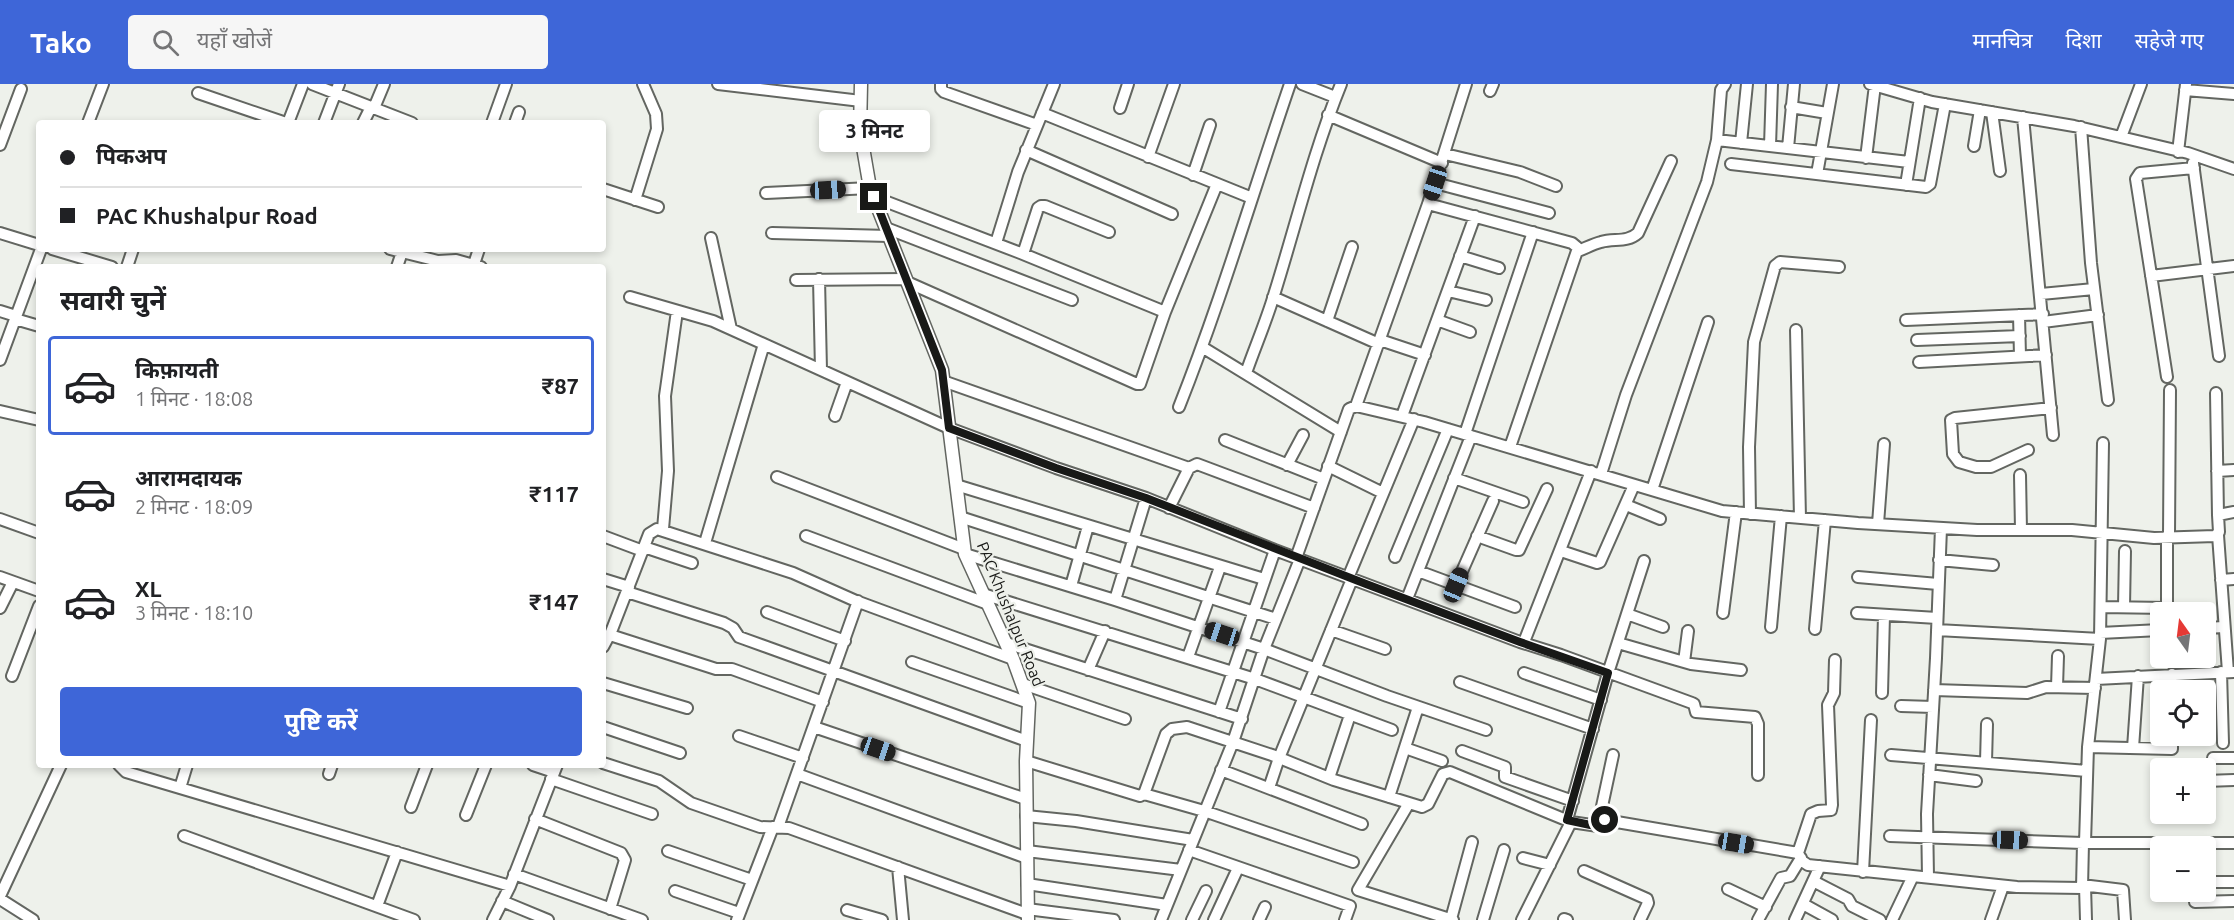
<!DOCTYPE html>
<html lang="hi">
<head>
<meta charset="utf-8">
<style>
  :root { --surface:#fff; --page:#f6f6f6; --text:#202124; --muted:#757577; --line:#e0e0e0; --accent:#3e66d8 }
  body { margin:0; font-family:Ubuntu,"Noto Sans Devanagari",sans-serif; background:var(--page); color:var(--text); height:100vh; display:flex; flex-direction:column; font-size:22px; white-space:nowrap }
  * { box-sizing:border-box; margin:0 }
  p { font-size:20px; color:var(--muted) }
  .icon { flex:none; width:33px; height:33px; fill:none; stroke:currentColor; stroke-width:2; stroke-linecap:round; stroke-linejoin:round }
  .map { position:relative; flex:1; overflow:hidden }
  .panel { position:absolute; left:36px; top:180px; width:570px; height:504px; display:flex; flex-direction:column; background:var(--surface); border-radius:6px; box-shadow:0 3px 9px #0003 }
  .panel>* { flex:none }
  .top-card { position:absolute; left:36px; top:36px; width:570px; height:132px; border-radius:6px; box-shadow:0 3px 9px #0003; display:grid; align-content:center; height:132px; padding:0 24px; background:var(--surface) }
  .needle { width:39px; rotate:346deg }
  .controls { position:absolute; left:2150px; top:518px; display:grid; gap:12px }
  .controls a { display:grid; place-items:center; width:66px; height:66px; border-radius:6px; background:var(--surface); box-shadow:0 3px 9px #0003; font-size:30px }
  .end { position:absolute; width:27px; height:27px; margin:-14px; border:8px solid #181917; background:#fff; box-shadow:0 0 0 3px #fff }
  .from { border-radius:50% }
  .bubble { position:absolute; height:42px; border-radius:6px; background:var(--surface); box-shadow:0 3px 9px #0003; font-size:20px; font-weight:700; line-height:42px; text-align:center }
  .car { position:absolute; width:18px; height:36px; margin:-18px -9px; border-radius:8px; box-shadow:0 0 4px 2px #0007; background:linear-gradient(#222 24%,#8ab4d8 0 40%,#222 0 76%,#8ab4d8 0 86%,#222 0) }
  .top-card b { display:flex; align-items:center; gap:21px; height:57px; font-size:22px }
  .top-card b+b { border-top:2px solid var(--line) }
  .top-card i { width:15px; height:15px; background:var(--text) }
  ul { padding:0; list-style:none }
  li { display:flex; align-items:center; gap:18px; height:99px; margin:0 12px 9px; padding:0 12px; border:3px solid transparent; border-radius:6px }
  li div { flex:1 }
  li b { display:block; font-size:22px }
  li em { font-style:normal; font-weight:700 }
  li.selected { border-color:var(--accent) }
  li>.icon { width:54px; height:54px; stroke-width:1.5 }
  h2 { padding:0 24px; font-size:27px; line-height:72px }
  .cta { display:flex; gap:12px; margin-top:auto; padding:12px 24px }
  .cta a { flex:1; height:69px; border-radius:6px; background:var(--accent); color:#fff; font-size:24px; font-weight:700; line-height:69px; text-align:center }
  header { display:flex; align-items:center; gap:36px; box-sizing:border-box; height:84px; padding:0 30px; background:var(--accent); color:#fff }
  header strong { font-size:28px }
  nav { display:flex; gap:33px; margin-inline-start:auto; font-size:21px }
  .search { width:420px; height:54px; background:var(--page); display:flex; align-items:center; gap:15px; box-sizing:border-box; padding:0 21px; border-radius:6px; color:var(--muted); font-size:22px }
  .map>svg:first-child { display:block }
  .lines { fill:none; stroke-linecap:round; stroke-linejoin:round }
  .minor-casing { stroke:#636661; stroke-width:14 }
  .major-casing { stroke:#636661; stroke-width:15 }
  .minor { stroke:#fff; stroke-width:10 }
  .major { stroke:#fff; stroke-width:12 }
  .route { stroke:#181917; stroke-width:8 }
  .labels { text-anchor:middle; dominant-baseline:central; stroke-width:4.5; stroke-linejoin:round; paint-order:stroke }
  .street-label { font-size:16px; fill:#181917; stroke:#eef1eb }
</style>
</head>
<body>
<header>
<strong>Tako</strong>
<div class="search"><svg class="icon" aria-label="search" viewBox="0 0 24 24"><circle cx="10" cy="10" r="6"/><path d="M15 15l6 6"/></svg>यहाँ खोजें</div>
<nav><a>मानचित्र</a><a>दिशा</a><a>सहेजे गए</a></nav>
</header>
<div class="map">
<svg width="2234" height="836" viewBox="0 0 2234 836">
  <rect width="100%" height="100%" fill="#eef1eb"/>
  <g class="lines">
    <!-- minor casing -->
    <g class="minor-casing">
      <path id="minor" d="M312 0 412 39
        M718 0 861 17
        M941 0V5L944 8 1037 41
        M1302 0 1335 13
        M1870 0 1932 18 2074 42 2188 69 2234 85
        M2185 6 2234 10
        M1490 7 1493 0
        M198 9 286 39
        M1791 23 1827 29
        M374 24 384 0
        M1120 24 1128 0
        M1992 28 2000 87
        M1042 29 1252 114
        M1328 31 1442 79
        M2023 33 2053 351
        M88 39 103 0
        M288 39 303 0
        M324 39 339 0
        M363 39 371 23
        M492 39 506 0
        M515 39 519 28
        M2081 43 2091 179 2108 316
        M2121 53 2141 0
        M1717 56 1909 78
        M1741 59 1747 0
        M0 61 21 5
        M1770 62 1772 0
        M1974 62 1980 26
        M1788 64 1794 0
        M1026 66 1172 130
        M2178 68 2186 0
        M1445 70 1520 88 1556 102
        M1148 73 1174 0
        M1866 74 1875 1
        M2193 79 2219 272
        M1731 80 1926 103 1930 100 1945 20
        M1817 90 1833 0
        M1193 91 1210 41
        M1435 99 1549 129
        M1906 101 1920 14
        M603 105 658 123
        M766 109 870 104
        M874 113 1023 170 1165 228
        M635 116 657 45 656 30 643 0
        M1428 120 1572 159 1578 164 1510 363
        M886 144 1072 216
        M0 149 39 161
        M772 149 889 152
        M711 154 731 245
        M996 159 1018 88 1054 0
        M52 165 112 183
        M390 165 438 177 456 176 481 183
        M1578 167C1586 164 1593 160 1601 158 1614 154 1627 159 1638 149L1671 77
        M1023 170 1038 124 1041 122H1045L1109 148
        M1460 172 1499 184
        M474 180 479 165
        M127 183 133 165
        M397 183 403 165
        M2151 192 2234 182
        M819 195 821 286
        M796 196 906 195
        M907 198 1137 300H1140L1165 228 1217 100
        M1448 207 1486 216
        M2041 210 2094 205
        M630 213 713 237 949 344 1056 384 1146 414 1275 466 1520 558 1561 571 1692 619 1694 620 1696 628 1755 633 1758 640V691
        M1273 213 1379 260
        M0 227 16 232
        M2019 231 2020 272
        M15 235 39 242
        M1437 236 1470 248
        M1906 236 2043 230
        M1327 237 1352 163
        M2043 238 2098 231
        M1796 246 1800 434
        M1380 256 1425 271
        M1917 256 2020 252
        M1202 263 1341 348
        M0 276 41 165
        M1919 278 2046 271
        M1246 289C1255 263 1266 238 1274 211 1296 141 1313 69 1341 0
        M2167 293 2136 95 2140 89 2194 84
        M943 297 1189 384
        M2216 309 2218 431
        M1356 322 1428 120 1466 0
        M1179 323C1221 217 1253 108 1290 0
        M0 327 39 336
        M835 332 847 298
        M1402 332 1475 132
        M1465 350 1533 148
        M1225 356 1324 395
        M2028 366 1991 383H1976L1959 378 1953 370 1951 336 1955 334 2051 324
        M1287 381 1303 351
        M1328 382 1383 409
        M2217 387 2234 386
        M1601 390 1626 311 1707 98 1717 56 1721 6 1725 0
        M2020 391 2021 446
        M777 393 964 465
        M1454 394 1523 418
        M956 401 1264 495
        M1652 406 1708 238
        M1626 421 1660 435
        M1169 424 1189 384 1197 380 1314 424
        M1750 430 1749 363 1754 258 1775 182 1780 178 1839 183
        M960 433 1276 535
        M0 435 39 449
        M1878 440 1884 360
        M663 445 668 387 665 312 677 227
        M2218 451 2228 588
        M603 452 643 467
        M806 452 988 520
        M1477 452 1516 466H1519L1547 405
        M2169 452 2170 306
        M705 459 764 260
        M644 463 692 479
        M1561 467 1597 479 1600 478 1634 401
        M965 470 1115 516 1264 565 1387 612 1486 646
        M1395 473 1448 345
        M1296 474 1349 325 1356 322 1424 338 1722 427 1858 439 1977 446H2072L2154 454 2215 452 2219 448 2218 431 2234 428
        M1939 476 1993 481
        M1418 487 1515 523
        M0 493 39 507
        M1858 493 1938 500
        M1348 494 1414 335
        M603 495 629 503
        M2221 496 2234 495
        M1456 501 1493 417
        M1071 502 1088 442
        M627 508 724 539 733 544 739 553 1027 657
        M983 510 1255 595 1392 646
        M1407 515 1471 352
        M1115 516 1146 414
        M2101 523 2167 524V452
        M2124 523 2125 467
        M0 524 13 498
        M767 528 845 557
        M1723 529 1736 428
        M1857 529 1937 534
        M1627 530 1663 543
        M1771 543 1781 432
        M2205 544 2224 543
        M1815 545 1825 436
        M1331 546 1385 565
        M1937 546 2100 555
        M2100 549 2160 546
        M610 551 716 585H732L823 618
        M1524 558 1591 387
        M1006 559 1242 635
        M1618 559 1691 580 1741 586
        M603 563 611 548 649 450 657 445 793 489 856 517 1013 575
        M1188 573 1220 483
        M912 578 1029 619
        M1684 578 1688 547
        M1088 586 1105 547
        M2221 588 2223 659
        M1524 589 1601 616
        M12 592 39 522
        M2096 595 2234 588
        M1460 598 1593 645
        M603 599 687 624
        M1023 600 1125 635
        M2057 603 2058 572
        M1934 606 2027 609 2046 603 2095 604
        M2172 606V590
        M1882 609 1884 531
        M1901 622 1933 623
        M1219 628 1275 466
        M603 643 680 669
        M814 643 1026 715
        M739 652 803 674
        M2088 663 2172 665V651
        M1405 664 1442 677
        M2133 664 2138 592
        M1462 667 1505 683V693L1573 717
        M1891 671 2087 687
        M2213 674H2234
        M1026 677 1140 712 1144 710 1166 650 1172 645 1187 643 1272 671 1334 696 1422 723 1428 720 1443 690 1450 688 1571 738 1598 742 1605 736 1798 769 1802 777 1808 781 2017 803 2082 804 2083 759H2234
        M1986 678 1987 640
        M603 679 659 697 691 719 760 743 789 744 1027 830
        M119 681 126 688 510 802
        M533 681 554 688
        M1221 686 1362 740
        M329 690 332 681
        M797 690 1027 774
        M1929 691 1976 697
        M1329 694 1350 631
        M551 695 652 730
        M2205 697 2234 696
        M180 704 187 681
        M1269 704 1279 674 1352 495
        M1144 710 1204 727 1353 778
        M1389 713 1418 623
        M1409 719 1358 806 1453 836
        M411 723 427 681
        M466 731 486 681
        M1026 732 1076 737 1193 756
        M535 735 621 769 625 776 610 825
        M1567 736 1608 589 1644 477
        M1598 741 1613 671
        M778 743 858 517
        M184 752 414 836
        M1890 752 2083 759
        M2085 759 2088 663 2100 555 2103 359
        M1189 766 1350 822 1345 836
        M668 767 752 796
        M1027 767 1181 786
        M1798 769 1811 730 1818 727 1831 726 1832 721 1828 621 1834 609 1835 576
        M1523 774 1550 781
        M898 783 903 836
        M1584 787 1647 815 1648 819 1640 836
        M1863 788 1871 636
        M514 790 642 836
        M1928 793 1927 730 1936 574 1941 444
        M1813 797 1848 815 1852 822 1880 836
        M2205 798H2234
        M1027 800 1167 821
        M2082 801 2123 806 2125 836
        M2085 802 2086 836
        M1728 805 1766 823
        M675 807 739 829
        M0 812 61 681
        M0 815 33 836
        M502 817 548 836
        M2195 818 2234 817
        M1803 820 1832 836
        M377 822 397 768
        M1027 825 1114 836
        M847 826 882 836
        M1451 835 1472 758
        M1564 835 1567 836
        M493 836 510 802 557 681
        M737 836 773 743
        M1161 836 1233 658 1264 565 1300 475
        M1192 836 1206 807
        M1214 836 1238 784
        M1259 836 1265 823
        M1483 836 1504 766
        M1522 836 1571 738
        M1758 836 1781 794 1790 792 1801 774
        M1795 836 1820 782
        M1892 836 1913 792
        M1991 836 2003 802"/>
    </g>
    <!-- major casing -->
    <g class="major-casing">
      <path id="major" d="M861 0 860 46 870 104 942 286 965 470 1013 575 1029 619 1026 677 1028 836"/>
    </g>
    <!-- minor -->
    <use href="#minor" class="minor"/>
    <!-- major -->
    <use href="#major" class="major"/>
  </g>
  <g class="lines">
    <!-- route -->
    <path class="route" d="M874 113 942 286 949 344 1056 384 1146 414 1366 500 1520 558 1608 589 1567 736 1595 742 1605 736"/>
  </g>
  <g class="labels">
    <!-- street labels -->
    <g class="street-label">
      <text transform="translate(1011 530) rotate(68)">PAC Khushalpur Road</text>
    </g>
  </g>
</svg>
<div class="controls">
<a><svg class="needle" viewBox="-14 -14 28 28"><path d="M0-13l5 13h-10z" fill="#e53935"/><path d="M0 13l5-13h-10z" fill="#757577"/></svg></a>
<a><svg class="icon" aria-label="locate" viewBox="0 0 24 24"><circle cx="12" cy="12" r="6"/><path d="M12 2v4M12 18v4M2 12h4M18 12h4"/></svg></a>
<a>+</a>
<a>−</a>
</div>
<i class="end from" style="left:1605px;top:736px"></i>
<i class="end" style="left:874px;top:113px"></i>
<div class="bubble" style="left:819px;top:26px;width:111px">3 मिनट</div>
<i class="car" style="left:1435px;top:99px;rotate:198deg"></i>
<i class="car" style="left:828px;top:106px;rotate:87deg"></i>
<i class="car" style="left:1456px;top:501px;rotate:22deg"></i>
<i class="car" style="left:1222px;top:550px;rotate:288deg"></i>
<i class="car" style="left:878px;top:665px;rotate:109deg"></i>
<i class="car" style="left:2010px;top:756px;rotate:92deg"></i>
<i class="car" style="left:1736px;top:759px;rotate:99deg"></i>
<div class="top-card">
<b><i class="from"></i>पिकअप</b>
<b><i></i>PAC Khushalpur Road</b>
</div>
<section class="panel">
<h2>सवारी चुनें</h2>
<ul>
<li class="selected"><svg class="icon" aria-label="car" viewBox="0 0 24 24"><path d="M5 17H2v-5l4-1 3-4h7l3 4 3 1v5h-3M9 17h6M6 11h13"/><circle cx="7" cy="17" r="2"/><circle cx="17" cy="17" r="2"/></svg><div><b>किफ़ायती</b><p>1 मिनट · 18:08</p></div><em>₹87</em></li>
<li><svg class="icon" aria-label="car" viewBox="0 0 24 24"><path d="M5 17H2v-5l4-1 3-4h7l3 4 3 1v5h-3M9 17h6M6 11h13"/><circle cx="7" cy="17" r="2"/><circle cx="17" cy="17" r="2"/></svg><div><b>आरामदायक</b><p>2 मिनट · 18:09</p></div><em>₹117</em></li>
<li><svg class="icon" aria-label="car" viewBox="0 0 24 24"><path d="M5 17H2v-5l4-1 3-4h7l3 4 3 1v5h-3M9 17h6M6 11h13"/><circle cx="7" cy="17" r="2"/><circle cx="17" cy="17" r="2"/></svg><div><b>XL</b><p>3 मिनट · 18:10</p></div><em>₹147</em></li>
</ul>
<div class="cta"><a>पुष्टि करें</a></div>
</section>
</div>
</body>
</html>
